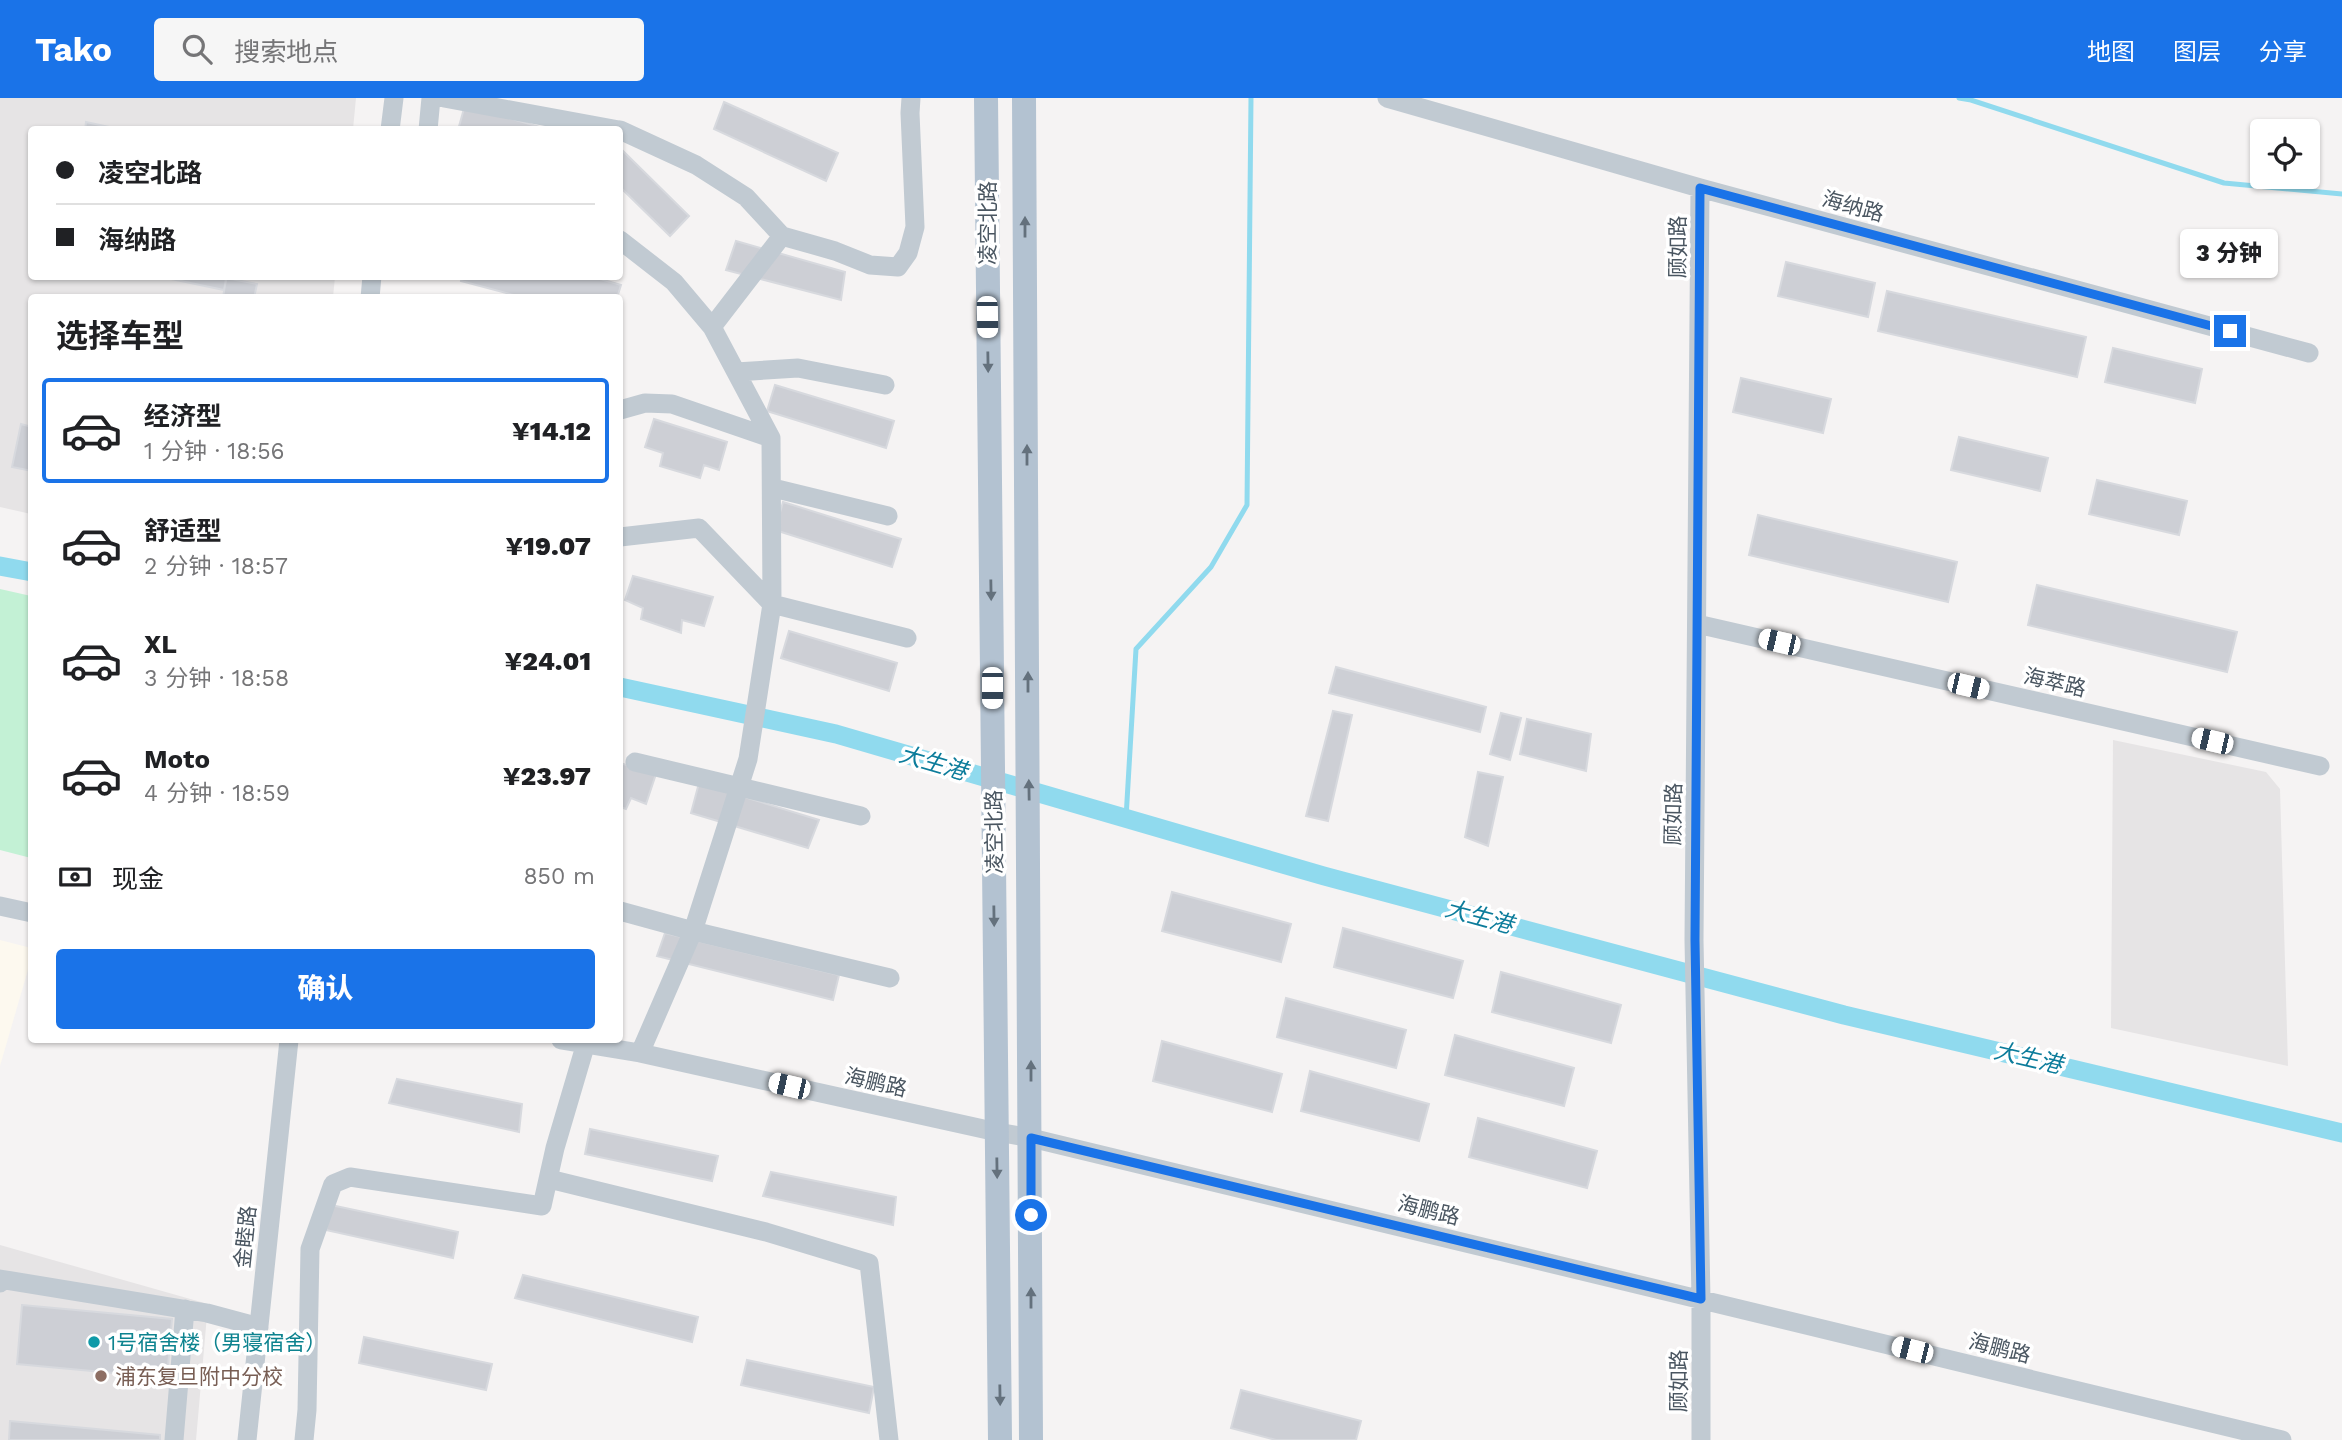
<!DOCTYPE html>
<html lang="zh">
<head>
<meta charset="utf-8">
<style>
  :root { --surface:#fff; --page:#f6f6f6; --text:#202124; --muted:#757577; --line:#e0e0e0; --accent:#1a73e8 }
  body { margin:0; font-family:"Work Sans","Noto Sans SC",sans-serif; background:var(--page); color:var(--text); height:100vh; display:flex; flex-direction:column; font-size:26px; white-space:nowrap }
  * { box-sizing:border-box; margin:0 }
  p { font-size:23px; color:var(--muted) }
  .icon { flex:none; width:38px; height:38px; fill:none; stroke:currentColor; stroke-width:2; stroke-linecap:round; stroke-linejoin:round }
  .map { position:relative; flex:1; overflow:hidden }
  .panel { position:absolute; left:28px; top:196px; width:595px; height:749px; display:flex; flex-direction:column; background:var(--surface); border-radius:7px; box-shadow:0 2px 5px #0004 }
  .panel>* { flex:none }
  .banner { position:absolute; left:28px; top:28px; width:595px; height:154px; border-radius:7px; box-shadow:0 2px 5px #0004; display:grid; align-content:center; height:154px; padding:0 28px; background:var(--surface) }
  .controls { position:absolute; left:2250px; top:21px; display:grid; gap:14px }
  .controls a { display:grid; place-items:center; width:70px; height:70px; border-radius:7px; background:var(--surface); box-shadow:0 2px 5px #0004; font-size:35px }
  .end { position:absolute; width:32px; height:32px; margin:-16px; border:9px solid #1a73e8; background:#fff; box-shadow:0 0 0 4px #fff }
  .from { border-radius:50% }
  .bubble { position:absolute; height:49px; border-radius:7px; background:var(--surface); box-shadow:0 2px 5px #0004; font-size:23px; font-weight:800; line-height:49px; text-align:center }
  .car { position:absolute; width:21px; height:42px; margin:-21px -10px; border-radius:9px; box-shadow:0 0 5px 2px #0007; background:linear-gradient(#fff 24%,#345 0 40%,#fff 0 76%,#345 0 86%,#fff 0) }
  .banner b { display:flex; align-items:center; gap:24px; height:66px; font-size:26px }
  .banner b+b { border-top:2px solid var(--line) }
  .banner i { width:18px; height:18px; background:var(--text) }
  ul { padding:0; list-style:none }
  li { display:flex; align-items:center; gap:21px; height:105px; margin:0 14px 10px; padding:0 14px; border:4px solid transparent; border-radius:7px }
  li div { flex:1 }
  li b { display:block; font-size:26px }
  li em { font-style:normal; font-weight:800 }
  li.current { border-color:var(--accent) }
  li>.icon { width:63px; height:63px; stroke-width:1.5 }
  h2 { padding:0 28px; font-size:32px; line-height:84px }
  .pay { display:flex; align-items:center; gap:18px; height:77px; padding:0 28px; font-size:26px }
  .pay p { margin-inline-start:auto }
  .cta { display:flex; gap:14px; margin-top:auto; padding:14px 28px }
  .cta a { flex:1; height:80px; border-radius:7px; background:var(--accent); color:#fff; font-size:28px; font-weight:800; line-height:80px; text-align:center }
  header { display:flex; align-items:center; gap:42px; box-sizing:border-box; height:98px; padding:0 35px; background:var(--accent); color:#fff }
  header strong { font-size:33px }
  nav { display:flex; gap:38px; margin-inline-start:auto; font-size:24px }
  .search { width:490px; height:63px; background:var(--page); display:flex; align-items:center; gap:18px; box-sizing:border-box; padding:0 24px; border-radius:7px; color:var(--muted); font-size:26px }
  .map>svg:first-child { display:block }
  .commercial { fill:#fdf9ef }
  .education { fill:#e6e4e5 }
  .green { fill:#c3f1d5 }
  .lines { fill:none; stroke-linecap:round; stroke-linejoin:round }
  .stream { stroke:#90daee; stroke-width:5 }
  .canal { stroke:#90daee; stroke-width:19 }
  .building { fill:#cdcfd5; stroke:#d7d9de; stroke-width:2 }
  .minor { stroke:#c1cad2; stroke-width:19 }
  .major { stroke:#b3c2d1; stroke-width:24 }
  .oneway { fill:#64717d }
  .route { stroke:#1a73e8; stroke-width:9 }
  .culture-dot { fill:#0f9aa8; stroke:#fff; stroke-width:2.5 }
  .education-dot { fill:#8d6e63; stroke:#fff; stroke-width:2.5 }
  .labels { text-anchor:middle; dominant-baseline:central; stroke-width:7; stroke-linejoin:round; paint-order:stroke }
  .street-label { font-size:21px; fill:#4a5661; stroke:#fff }
  .culture-label { font-size:21px; fill:#0d838f; stroke:#fff; text-anchor:start }
  .education-label { font-size:21px; fill:#785e54; stroke:#fff; text-anchor:start }
  .water-label { font-size:23px; font-style:italic; fill:#0c7c9b; stroke:#fff }
</style>
</head>
<body>
<header>
<strong>Tako</strong>
<div class="search"><svg class="icon" aria-label="search" viewBox="0 0 24 24"><circle cx="10" cy="10" r="6"/><path d="M15 15l6 6"/></svg>搜索地点</div>
<nav><a>地图</a><a>图层</a><a>分享</a></nav>
</header>
<div class="map">
<svg width="2342" height="1342" viewBox="0 0 2342 1342">
  <rect width="100%" height="100%" fill="#f5f3f3"/>
  <!-- commercial -->
  <path class="commercial" d="M0 842 31 850 32 858 0 968Z"/>
  <!-- education -->
  <path class="education" d="M0 0H356L353 31 32 32V178L335 179 333 199 32 200 31 416 0 409Z
    M2113 642 2266 674 2280 691 2288 968 2111 930Z
    M0 1147 208 1206 196 1342H0Z"/>
  <!-- green -->
  <path class="green" d="M0 491 31 498V760L0 752Z"/>
  <g class="lines">
    <!-- stream -->
    <path class="stream" d="M1959 0 1971 2 2224 85 2342 96
      M1126 720 1136 551 1211 469 1247 407 1251 0"/>
    <!-- canal -->
    <path class="canal" d="M0 468 32 474
      M620 589 836 636 1324 778 1844 917 2342 1035"/>
  </g>
  <!-- building -->
  <path class="building" d="M724 4 838 55 826 83 714 31Z
    M465 7 550 32H458Z
    M86 24 123 32H85Z
    M620 50 689 118 670 138 620 89Z
    M736 143 845 174 841 202 726 172Z
    M1786 164 1875 185 1868 219 1778 198Z
    M157 178H227L224 192Z
    M462 178H590L621 187 617 200H525L461 183Z
    M226 180 257 186 254 200H223Z
    M1887 193 2086 239 2077 279 1878 233Z
    M2113 250 2202 271 2195 305 2105 284Z
    M1741 280 1831 301 1823 335 1733 314Z
    M775 287 894 323 886 350 767 313Z
    M654 321 727 344 719 372 704 367 700 380 660 368 663 355 645 349Z
    M21 326 32 329V373L12 369Z
    M1959 339 2048 360 2040 393 1951 372Z
    M2097 382 2187 403 2179 437 2089 416Z
    M783 404 901 441 892 469 775 432Z
    M1758 417 1957 464 1948 504 1749 457Z
    M633 478 713 499 704 528 682 522 681 535 641 521 643 510 625 502Z
    M2037 487 2237 534 2227 574 2028 527Z
    M789 533 897 565 889 593 781 560Z
    M1336 569 1486 609 1480 634 1329 595Z
    M1333 613 1352 617 1328 723 1306 718Z
    M1501 615 1521 620 1510 662 1490 656Z
    M1527 621 1591 636 1586 673 1520 656Z
    M620 665 656 676 646 706 631 700 626 711 620 709Z
    M1478 674 1503 679 1488 748 1465 739Z
    M699 685 819 722 808 750 691 715Z
    M1172 794 1291 826 1281 864 1162 833Z
    M1343 830 1463 863 1453 900 1334 869Z
    M665 835 839 877 833 902 657 858Z
    M1501 874 1621 907 1611 945 1492 914Z
    M1286 900 1406 932 1396 970 1277 939Z
    M1455 937 1574 970 1564 1008 1445 977Z
    M1162 943 1282 976 1272 1014 1153 983Z
    M1310 973 1429 1006 1419 1043 1301 1013Z
    M397 981 522 1006 519 1034 389 1005Z
    M1478 1020 1597 1053 1587 1090 1469 1059Z
    M590 1031 718 1058 712 1083 585 1056Z
    M771 1074 896 1099 893 1127 763 1098Z
    M331 1107 458 1134 453 1160 326 1132Z
    M523 1177 698 1219 692 1244 515 1200Z
    M22 1207 172 1221 167 1280 17 1266Z
    M364 1239 492 1266 486 1292 359 1265Z
    M747 1262 874 1289 869 1315 741 1287Z
    M1241 1292 1361 1323 1356 1342H1276L1231 1330Z
    M10 1323 160 1337V1342H9Z"/>
  <g class="lines">
    <!-- minor -->
    <path class="minor" d="M444 0 619 32
      M1387 0 1700 90 2309 255
      M390 32 394 0
      M428 32 431 0
      M620 32 696 67 746 99 782 138 835 153 870 167 898 169 908 155 915 129 910 15 911 0
      M1700 90 1694 842 1701 1201V1342
      M620 142 674 184 712 229 771 340 772 506 748 661 693 833 640 955
      M370 200 372 178
      M712 229 782 138
      M736 274 798 270 885 287
      M620 312 645 305 672 306 771 340
      M773 390 888 418
      M620 439 699 430 772 506 907 540
      M1697 526 2320 668
      M635 664 861 718
      M0 808 32 815
      M620 813 693 833 890 880
      M561 942 640 955 997 1034 1031 1040 2282 1342
      M549 1081 766 1134 869 1165 889 1342
      M0 1185V1181L207 1215 259 1229
      M174 1342 185 1211
      M247 1342 289 942
      M304 1342 307 1312 310 1151 333 1086 350 1079 542 1108 555 1050 586 945"/>
    <!-- major -->
    <path class="major" d="M986 0 1000 1342
      M1024 0 1031 1342"/>
  </g>
  <!-- one-way arrows -->
  <defs><path id="oneway-solid" d="M-6-.8H1V-3.2L6.5 0L1 3.2V.8H-6Z" transform="scale(1.75)"/></defs>
  <g class="oneway">
    <use href="#oneway-solid" transform="translate(1025 129) rotate(-90)"/>
    <use href="#oneway-solid" transform="translate(988 264) rotate(89)"/>
    <use href="#oneway-solid" transform="translate(1027 357) rotate(-90)"/>
    <use href="#oneway-solid" transform="translate(991 492) rotate(89)"/>
    <use href="#oneway-solid" transform="translate(1028 584) rotate(-90)"/>
    <use href="#oneway-solid" transform="translate(1029 692) rotate(-91)"/>
    <use href="#oneway-solid" transform="translate(994 818) rotate(89)"/>
    <use href="#oneway-solid" transform="translate(1031 973) rotate(-90)"/>
    <use href="#oneway-solid" transform="translate(997 1070) rotate(89)"/>
    <use href="#oneway-solid" transform="translate(1031 1200) rotate(-90)"/>
    <use href="#oneway-solid" transform="translate(1000 1297) rotate(89)"/>
  </g>
  <g class="lines">
    <!-- route -->
    <path class="route" d="M1031 1117V1040L1701 1201 1695 842 1700 90 2230 233"/>
  </g>
  <!-- markers -->
  <circle class="culture-dot" cx="94" cy="1244" r="7"/>
  <circle class="education-dot" cx="101" cy="1278" r="7"/>
  <g class="labels">
    <!-- street labels -->
    <g class="street-label">
      <text transform="translate(1853 108) rotate(15)">海纳路</text>
      <text transform="translate(987 125) rotate(-90)">凌空北路</text>
      <text transform="translate(1677 149) rotate(-90)">顾如路</text>
      <text transform="translate(2055 584) rotate(13)">海萃路</text>
      <text transform="translate(1673 716) rotate(-89)">顾如路</text>
      <text transform="translate(994 734) rotate(-91)">凌空北路</text>
      <text transform="translate(876 984) rotate(13)">海鹏路</text>
      <text transform="translate(1429 1112) rotate(14)">海鹏路</text>
      <text transform="translate(245 1139) rotate(-84)">金睦路</text>
      <text transform="translate(2000 1250) rotate(14)">海鹏路</text>
      <text transform="translate(1678 1283) rotate(-90)">顾如路</text>
    </g>
    <!-- culture labels -->
    <g class="culture-label">
      <text x="108" y="1244">1号宿舍楼（男寝宿舍）</text>
    </g>
    <!-- education labels -->
    <g class="education-label">
      <text x="115" y="1278">浦东复旦附中分校</text>
    </g>
    <!-- water labels -->
    <g class="water-label">
      <text transform="translate(933 665) rotate(16)">大生港</text>
      <text transform="translate(1479 819) rotate(15)">大生港</text>
      <text transform="translate(2028 960) rotate(13)">大生港</text>
    </g>
  </g>
</svg>
<div class="controls">
<a><svg class="icon" aria-label="locate" viewBox="0 0 24 24"><circle cx="12" cy="12" r="6"/><path d="M12 2v4M12 18v4M2 12h4M18 12h4"/></svg></a>
</div>
<i class="end from" style="left:1031px;top:1117px"></i>
<i class="end" style="left:2230px;top:233px"></i>
<div class="bubble" style="left:2180px;top:131px;width:98px">3 分钟</div>
<i class="car" style="left:987px;top:219px;rotate:179deg"></i>
<i class="car" style="left:1779px;top:544px;rotate:283deg"></i>
<i class="car" style="left:1968px;top:588px;rotate:103deg"></i>
<i class="car" style="left:992px;top:590px;rotate:180deg"></i>
<i class="car" style="left:2212px;top:643px;rotate:283deg"></i>
<i class="car" style="left:789px;top:988px;rotate:283deg"></i>
<i class="car" style="left:1912px;top:1252px;rotate:284deg"></i>
<div class="banner">
<b><i class="from"></i>凌空北路</b>
<b><i></i>海纳路</b>
</div>
<section class="panel">
<h2>选择车型</h2>
<ul>
<li class="current"><svg class="icon" aria-label="car" viewBox="0 0 24 24"><path d="M5 17H2v-5l4-1 3-4h7l3 4 3 1v5h-3M9 17h6M6 11h13"/><circle cx="7" cy="17" r="2"/><circle cx="17" cy="17" r="2"/></svg><div><b>经济型</b><p>1 分钟 · 18:56</p></div><em>¥14.12</em></li>
<li><svg class="icon" aria-label="car" viewBox="0 0 24 24"><path d="M5 17H2v-5l4-1 3-4h7l3 4 3 1v5h-3M9 17h6M6 11h13"/><circle cx="7" cy="17" r="2"/><circle cx="17" cy="17" r="2"/></svg><div><b>舒适型</b><p>2 分钟 · 18:57</p></div><em>¥19.07</em></li>
<li><svg class="icon" aria-label="car" viewBox="0 0 24 24"><path d="M5 17H2v-5l4-1 3-4h7l3 4 3 1v5h-3M9 17h6M6 11h13"/><circle cx="7" cy="17" r="2"/><circle cx="17" cy="17" r="2"/></svg><div><b>XL</b><p>3 分钟 · 18:58</p></div><em>¥24.01</em></li>
<li><svg class="icon" aria-label="car" viewBox="0 0 24 24"><path d="M5 17H2v-5l4-1 3-4h7l3 4 3 1v5h-3M9 17h6M6 11h13"/><circle cx="7" cy="17" r="2"/><circle cx="17" cy="17" r="2"/></svg><div><b>Moto</b><p>4 分钟 · 18:59</p></div><em>¥23.97</em></li>
</ul>
<div class="pay"><svg class="icon" aria-label="cash" viewBox="0 0 24 24"><path d="M3 7h18v10H3z"/><circle cx="12" cy="12" r="2"/></svg>现金<p>850 m</p></div>
<div class="cta"><a>确认</a></div>
</section>
</div>
</body>
</html>
